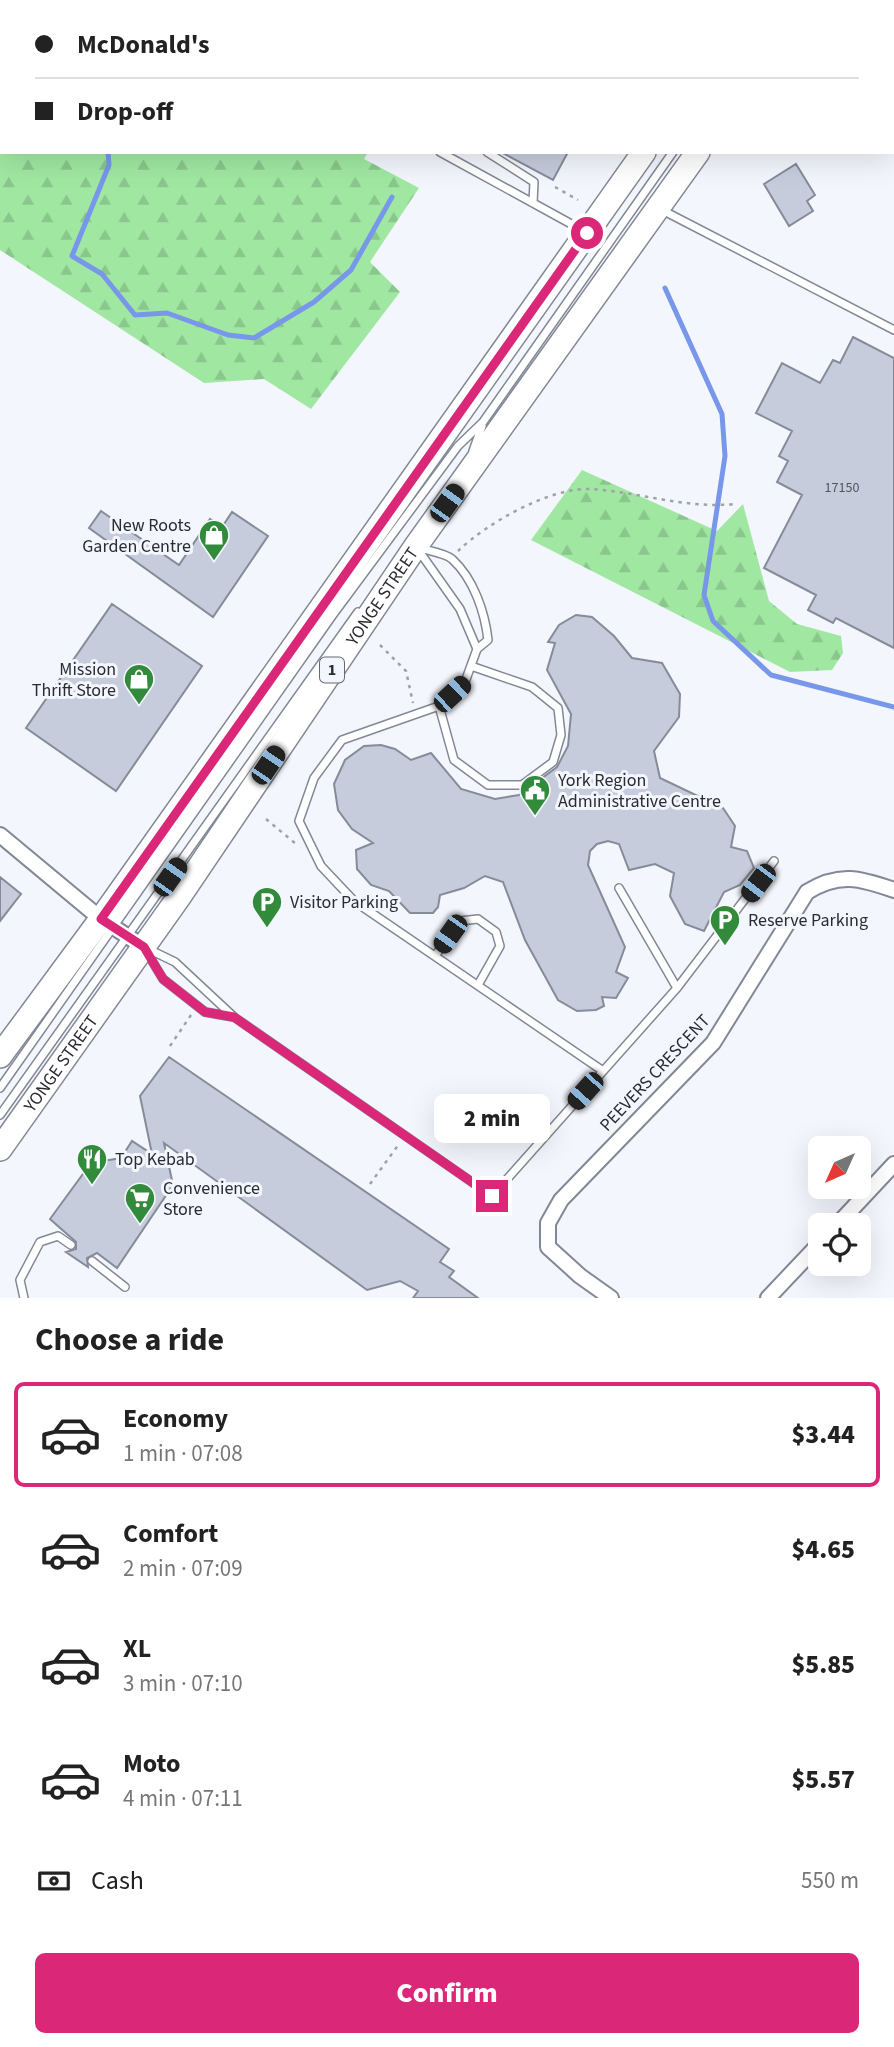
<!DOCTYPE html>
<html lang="en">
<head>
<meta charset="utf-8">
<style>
  :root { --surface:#fff; --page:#f6f6f6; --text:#222; --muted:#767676; --line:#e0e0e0; --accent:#db2777 }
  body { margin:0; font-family:"Source Sans 3",sans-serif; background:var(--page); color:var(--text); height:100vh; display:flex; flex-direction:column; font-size:26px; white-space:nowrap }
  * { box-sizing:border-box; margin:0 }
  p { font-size:23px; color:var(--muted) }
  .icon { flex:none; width:38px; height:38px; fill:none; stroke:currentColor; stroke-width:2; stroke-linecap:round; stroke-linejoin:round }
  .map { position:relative; height:1298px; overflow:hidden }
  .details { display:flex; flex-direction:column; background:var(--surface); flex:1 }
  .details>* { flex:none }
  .top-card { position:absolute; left:0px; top:0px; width:894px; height:154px; box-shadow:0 7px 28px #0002; display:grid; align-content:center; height:154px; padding:0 35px; background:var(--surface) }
  .needle { width:46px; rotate:225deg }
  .buttons { position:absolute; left:808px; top:1136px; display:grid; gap:14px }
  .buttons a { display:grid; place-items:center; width:63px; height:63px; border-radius:10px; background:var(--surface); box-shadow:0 7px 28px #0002; font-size:35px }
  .end { position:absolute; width:32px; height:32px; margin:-16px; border:9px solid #db2777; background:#fff; box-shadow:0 0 0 4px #fff }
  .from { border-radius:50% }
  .bubble { position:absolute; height:49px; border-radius:10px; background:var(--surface); box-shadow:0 7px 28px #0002; font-size:23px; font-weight:800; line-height:49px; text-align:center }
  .car { position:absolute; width:21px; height:42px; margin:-21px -10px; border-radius:9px; box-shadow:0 0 5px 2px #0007; background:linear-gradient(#222 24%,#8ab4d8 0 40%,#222 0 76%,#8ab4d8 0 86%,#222 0) }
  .top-card b { display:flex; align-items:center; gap:24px; height:66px; font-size:26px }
  .top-card b+b { border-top:2px solid var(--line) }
  .top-card i { width:18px; height:18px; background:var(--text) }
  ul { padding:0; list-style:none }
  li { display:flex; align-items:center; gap:21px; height:105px; margin:0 14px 10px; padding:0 21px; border:4px solid transparent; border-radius:10px }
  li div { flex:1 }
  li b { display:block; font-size:26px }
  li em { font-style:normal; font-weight:800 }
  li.active { border-color:var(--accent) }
  li>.icon { width:63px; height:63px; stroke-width:1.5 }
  h2 { padding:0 35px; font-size:32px; line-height:84px }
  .pay { display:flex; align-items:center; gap:18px; height:77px; padding:0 35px; font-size:26px }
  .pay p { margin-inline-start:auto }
  .cta { display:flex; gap:14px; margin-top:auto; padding:14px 35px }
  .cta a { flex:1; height:80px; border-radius:10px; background:var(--accent); color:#fff; font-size:28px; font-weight:800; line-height:80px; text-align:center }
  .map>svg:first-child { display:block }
  .forest { fill:url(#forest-firs) }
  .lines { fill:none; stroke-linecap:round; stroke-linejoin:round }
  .stream { stroke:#7897eb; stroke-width:5 }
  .building { fill:#c6ccdc; stroke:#858b99; stroke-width:2 }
  .lane-casing { stroke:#828896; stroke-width:10 }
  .street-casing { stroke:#828896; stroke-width:18 }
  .secondary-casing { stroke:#828896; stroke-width:24 }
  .primary-casing { stroke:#828896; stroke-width:26 }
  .path { stroke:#a0a2a8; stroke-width:2.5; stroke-dasharray:3.5 5; stroke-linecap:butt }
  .lane { stroke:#fff; stroke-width:7 }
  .street { stroke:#fff; stroke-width:14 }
  .secondary { stroke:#fff; stroke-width:21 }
  .primary { stroke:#fff; stroke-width:23 }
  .route { stroke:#db2777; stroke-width:9 }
  .labels { text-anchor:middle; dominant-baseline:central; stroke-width:6; stroke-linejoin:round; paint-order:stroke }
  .number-label { font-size:14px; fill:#51545c }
  .shield { fill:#f3f6fc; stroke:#66696f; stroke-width:2 }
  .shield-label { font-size:16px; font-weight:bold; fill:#2a2c32 }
  .poi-label { font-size:18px; fill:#2a2c32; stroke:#f3f6fc; text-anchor:start }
  .street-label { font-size:18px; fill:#2a2c32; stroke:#f3f6fc }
</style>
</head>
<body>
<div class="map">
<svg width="894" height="1298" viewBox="0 0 894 1298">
  <defs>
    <pattern id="forest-firs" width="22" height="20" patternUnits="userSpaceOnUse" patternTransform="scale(1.75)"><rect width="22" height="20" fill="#a0e8a2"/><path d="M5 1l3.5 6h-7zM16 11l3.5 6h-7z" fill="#8ac78c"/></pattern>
  </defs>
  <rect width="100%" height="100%" fill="#f3f6fc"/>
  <!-- forest -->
  <path class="forest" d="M0 0 371 2H2V152H368L364 159 419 188 370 262 400 292 311 409 264 379 204 383 0 250Z
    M582 470 717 531 743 504 769 601 797 624 841 636 843 653 832 670 790 672 531 540Z"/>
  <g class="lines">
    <!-- stream -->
    <path class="stream" d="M0 26H2
      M108 152 109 165 72 256 102 274 135 315 167 313 228 335 254 338 314 302 351 270 392 197
      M665 288 722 414 725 456 704 595 713 621 771 675 894 707"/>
  </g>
  <!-- building -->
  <path class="building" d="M501 152H568L553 180Z
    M796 164 815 195 807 201 813 211 789 226 764 184Z
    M853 337 894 358V648L836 618 833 623 808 610 816 595 764 568 802 495 777 482 788 461 779 456 792 431 756 413 782 363 820 383 833 360 840 363Z
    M101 511 179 565 210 519 222 527 232 512 268 536 213 617 89 528Z
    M112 604 202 666 116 791 26 728Z
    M576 615 592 617 614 636 632 658 662 663 680 694 679 717 654 751 660 778 723 808 735 826 731 847 747 851 754 868 740 885 724 892 704 931 685 924 670 896 674 873 655 864 629 870 619 844 608 841 597 844 590 851 588 865 625 947 616 972 628 978 616 998 602 997 604 1006 596 1010 577 1011 558 1000 525 940 503 882 485 876 464 888 440 895 438 907 433 913H410L389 891 371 885 357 869 356 850 373 843 352 829 338 810 334 784 345 760 364 746 381 745 395 749 411 760 431 753 461 789 495 799 519 795 557 767 568 746 571 714 547 670 555 643 548 642 559 625Z
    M0 877 21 894 0 921Z
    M169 1057 449 1249 440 1262 454 1271 449 1277 478 1298H413L418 1291 400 1281 367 1290 164 1143 173 1185 117 1268 97 1253 87 1258 88 1267 66 1252 76 1249V1242L50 1219 91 1163 121 1158 132 1141 152 1154 140 1096Z"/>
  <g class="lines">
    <!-- lane casing -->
    <g class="lane-casing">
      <path id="lane" d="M403 2 405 0
        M506 2 507 0
        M780 2 782 0
        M440 152 584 231
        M487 152 534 182 533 203
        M662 210 894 330
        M473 451 482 426
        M420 548C429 551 445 553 452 559 474 579 485 613 488 640L477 649 465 682 439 706 342 740 314 778 299 821 321 866 354 901 603 1071
        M419 551 460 609 477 649
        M439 706 454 760 488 785H522L553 762 561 735 558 708 532 687 471 666
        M619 888 677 988
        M146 948 175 962 234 1017 492 1196 677 988 774 861
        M146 951 163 979 205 1012 233 1017
        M435 956 460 921 478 919 496 932 500 946 478 985
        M0 1088 332 616 458 446 483 422 673 152
        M0 1115 358 612
        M92 1261 125 1287
        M24 1298 20 1280 40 1242 58 1236 71 1245"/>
    </g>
    <!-- street casing -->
    <g class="street-casing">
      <path id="street" d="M0 835 101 919 144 947
        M837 1225 894 1164
        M611 1298 580 1276 548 1247V1223L561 1200 713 1043 807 892C839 872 860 878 894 890
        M768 1298 821 1242"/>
    </g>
    <!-- secondary casing -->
    <g class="secondary-casing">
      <path id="secondary" d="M647 0 650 2
        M892 131H894"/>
    </g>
    <!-- primary casing -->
    <g class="primary-casing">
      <g id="primary">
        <path d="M754 2 755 0"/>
        <path d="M807 2 808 0"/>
        <path d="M0 1056 101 919 644 152"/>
        <path id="s1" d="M0 1149 179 897 416 546 698 152"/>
      </g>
    </g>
    <!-- path -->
    <path class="path" d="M729 2 730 0
      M831 2 832 0
      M555 187 578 200
      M458 551C487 523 550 487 591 489 639 492 686 509 734 504
      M380 645 406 671 413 703
      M266 819 296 844
      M170 1046 191 1015
      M370 1184 399 1144"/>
    <!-- lane -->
    <use href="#lane" class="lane"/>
    <!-- street -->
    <use href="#street" class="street"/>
    <!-- secondary -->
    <use href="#secondary" class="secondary"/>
    <!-- primary -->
    <use href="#primary" class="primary"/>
  </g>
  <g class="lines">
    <!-- route -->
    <path class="route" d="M492 1196 234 1017 205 1012 163 979 144 947 101 919 587 233"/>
  </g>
  <!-- icons -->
  <defs>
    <g id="shop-pin" transform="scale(1.575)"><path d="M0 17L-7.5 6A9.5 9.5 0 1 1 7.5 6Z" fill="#318b3b" stroke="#f3f6fc"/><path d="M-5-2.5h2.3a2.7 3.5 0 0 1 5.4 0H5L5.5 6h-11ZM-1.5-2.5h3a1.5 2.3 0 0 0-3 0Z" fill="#fff"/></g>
    <g id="civic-pin" transform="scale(1.575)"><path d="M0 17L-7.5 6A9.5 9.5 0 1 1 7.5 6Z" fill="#318b3b" stroke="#f3f6fc"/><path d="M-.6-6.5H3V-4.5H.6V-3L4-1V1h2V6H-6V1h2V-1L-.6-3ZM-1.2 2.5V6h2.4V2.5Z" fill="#fff"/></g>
    <g id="parking-pin" transform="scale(1.575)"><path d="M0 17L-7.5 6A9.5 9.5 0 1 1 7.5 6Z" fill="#318b3b" stroke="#f3f6fc"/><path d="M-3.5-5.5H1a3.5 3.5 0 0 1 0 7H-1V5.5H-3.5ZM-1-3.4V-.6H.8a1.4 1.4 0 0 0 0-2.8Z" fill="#fff"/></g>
    <g id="restaurant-pin" transform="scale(1.575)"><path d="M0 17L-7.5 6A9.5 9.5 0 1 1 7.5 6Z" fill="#318b3b" stroke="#f3f6fc"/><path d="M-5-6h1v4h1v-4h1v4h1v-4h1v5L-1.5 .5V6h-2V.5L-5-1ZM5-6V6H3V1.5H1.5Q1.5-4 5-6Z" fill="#fff"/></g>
    <g id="supermarket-pin" transform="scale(1.575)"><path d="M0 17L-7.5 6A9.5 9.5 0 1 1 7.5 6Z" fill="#318b3b" stroke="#f3f6fc"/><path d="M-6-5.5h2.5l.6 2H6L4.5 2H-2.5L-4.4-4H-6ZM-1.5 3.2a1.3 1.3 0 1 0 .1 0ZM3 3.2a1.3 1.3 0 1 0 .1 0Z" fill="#fff"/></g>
  </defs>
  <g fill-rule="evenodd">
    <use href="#shop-pin" x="214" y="535"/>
    <use href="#shop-pin" x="139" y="679"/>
    <use href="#civic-pin" x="535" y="790"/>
    <use href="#parking-pin" x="267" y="902"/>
    <use href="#parking-pin" x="725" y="920"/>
    <use href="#restaurant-pin" x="92" y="1159"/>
    <use href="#supermarket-pin" x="140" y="1198"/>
  </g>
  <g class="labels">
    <!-- number labels -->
    <g class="number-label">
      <text x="842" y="488">17150</text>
    </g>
    <!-- shield labels -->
    <rect class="shield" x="320" y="657.5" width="24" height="25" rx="5"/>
    <g class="shield-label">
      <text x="332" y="670">1</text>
    </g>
    <!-- poi labels -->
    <g class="poi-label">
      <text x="191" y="525" text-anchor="end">New Roots<tspan x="191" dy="21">Garden Centre</tspan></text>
      <text x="116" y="669" text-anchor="end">Mission<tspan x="116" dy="21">Thrift Store</tspan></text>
      <text x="558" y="780">York Region<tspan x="558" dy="21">Administrative Centre</tspan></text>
      <text x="290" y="902">Visitor Parking</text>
      <text x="748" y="920">Reserve Parking</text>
      <text x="115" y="1159">Top Kebab</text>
      <text x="163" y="1188">Convenience<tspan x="163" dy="21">Store</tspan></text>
    </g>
    <!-- street labels -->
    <g class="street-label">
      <text stroke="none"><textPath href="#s1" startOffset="672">YONGE STREET</textPath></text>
      <text stroke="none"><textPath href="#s1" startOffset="105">YONGE STREET</textPath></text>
      <text transform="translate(655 1073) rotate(-47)">PEEVERS CRESCENT</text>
    </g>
  </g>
</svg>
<div class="buttons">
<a><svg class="needle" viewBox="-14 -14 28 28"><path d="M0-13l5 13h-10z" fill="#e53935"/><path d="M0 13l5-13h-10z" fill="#767676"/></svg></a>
<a><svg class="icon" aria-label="locate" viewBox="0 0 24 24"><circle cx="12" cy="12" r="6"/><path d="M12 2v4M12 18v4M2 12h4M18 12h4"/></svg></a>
</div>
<i class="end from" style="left:587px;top:233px"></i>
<i class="end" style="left:492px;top:1196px"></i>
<div class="bubble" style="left:434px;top:1094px;width:116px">2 min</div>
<i class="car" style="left:447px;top:503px;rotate:36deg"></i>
<i class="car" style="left:452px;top:694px;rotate:47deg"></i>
<i class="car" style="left:268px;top:765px;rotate:34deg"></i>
<i class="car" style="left:170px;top:877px;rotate:35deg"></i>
<i class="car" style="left:758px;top:883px;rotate:217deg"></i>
<i class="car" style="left:450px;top:934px;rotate:215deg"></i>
<i class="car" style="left:585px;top:1091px;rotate:222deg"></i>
<div class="top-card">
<b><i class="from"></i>McDonald's</b>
<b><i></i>Drop-off</b>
</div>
</div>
<section class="details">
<h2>Choose a ride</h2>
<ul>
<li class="active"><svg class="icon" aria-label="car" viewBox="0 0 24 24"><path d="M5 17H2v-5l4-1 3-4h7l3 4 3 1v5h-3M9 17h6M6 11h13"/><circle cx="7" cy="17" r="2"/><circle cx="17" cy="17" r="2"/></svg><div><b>Economy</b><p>1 min · 07:08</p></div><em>$3.44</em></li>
<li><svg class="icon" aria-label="car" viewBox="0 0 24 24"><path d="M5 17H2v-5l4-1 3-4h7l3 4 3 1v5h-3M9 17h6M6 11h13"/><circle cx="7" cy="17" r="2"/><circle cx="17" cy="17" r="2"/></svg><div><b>Comfort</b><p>2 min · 07:09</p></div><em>$4.65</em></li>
<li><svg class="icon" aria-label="car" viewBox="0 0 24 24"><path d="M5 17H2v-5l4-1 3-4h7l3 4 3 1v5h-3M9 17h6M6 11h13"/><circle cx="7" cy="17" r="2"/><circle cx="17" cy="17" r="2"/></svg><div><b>XL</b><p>3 min · 07:10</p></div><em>$5.85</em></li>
<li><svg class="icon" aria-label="car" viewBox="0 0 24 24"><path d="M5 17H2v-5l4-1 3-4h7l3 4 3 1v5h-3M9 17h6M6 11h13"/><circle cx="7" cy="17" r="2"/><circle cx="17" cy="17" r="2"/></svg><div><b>Moto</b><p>4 min · 07:11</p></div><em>$5.57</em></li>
</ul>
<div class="pay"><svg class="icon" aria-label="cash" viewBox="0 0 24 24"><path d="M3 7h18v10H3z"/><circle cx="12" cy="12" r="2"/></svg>Cash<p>550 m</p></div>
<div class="cta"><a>Confirm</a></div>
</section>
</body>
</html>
